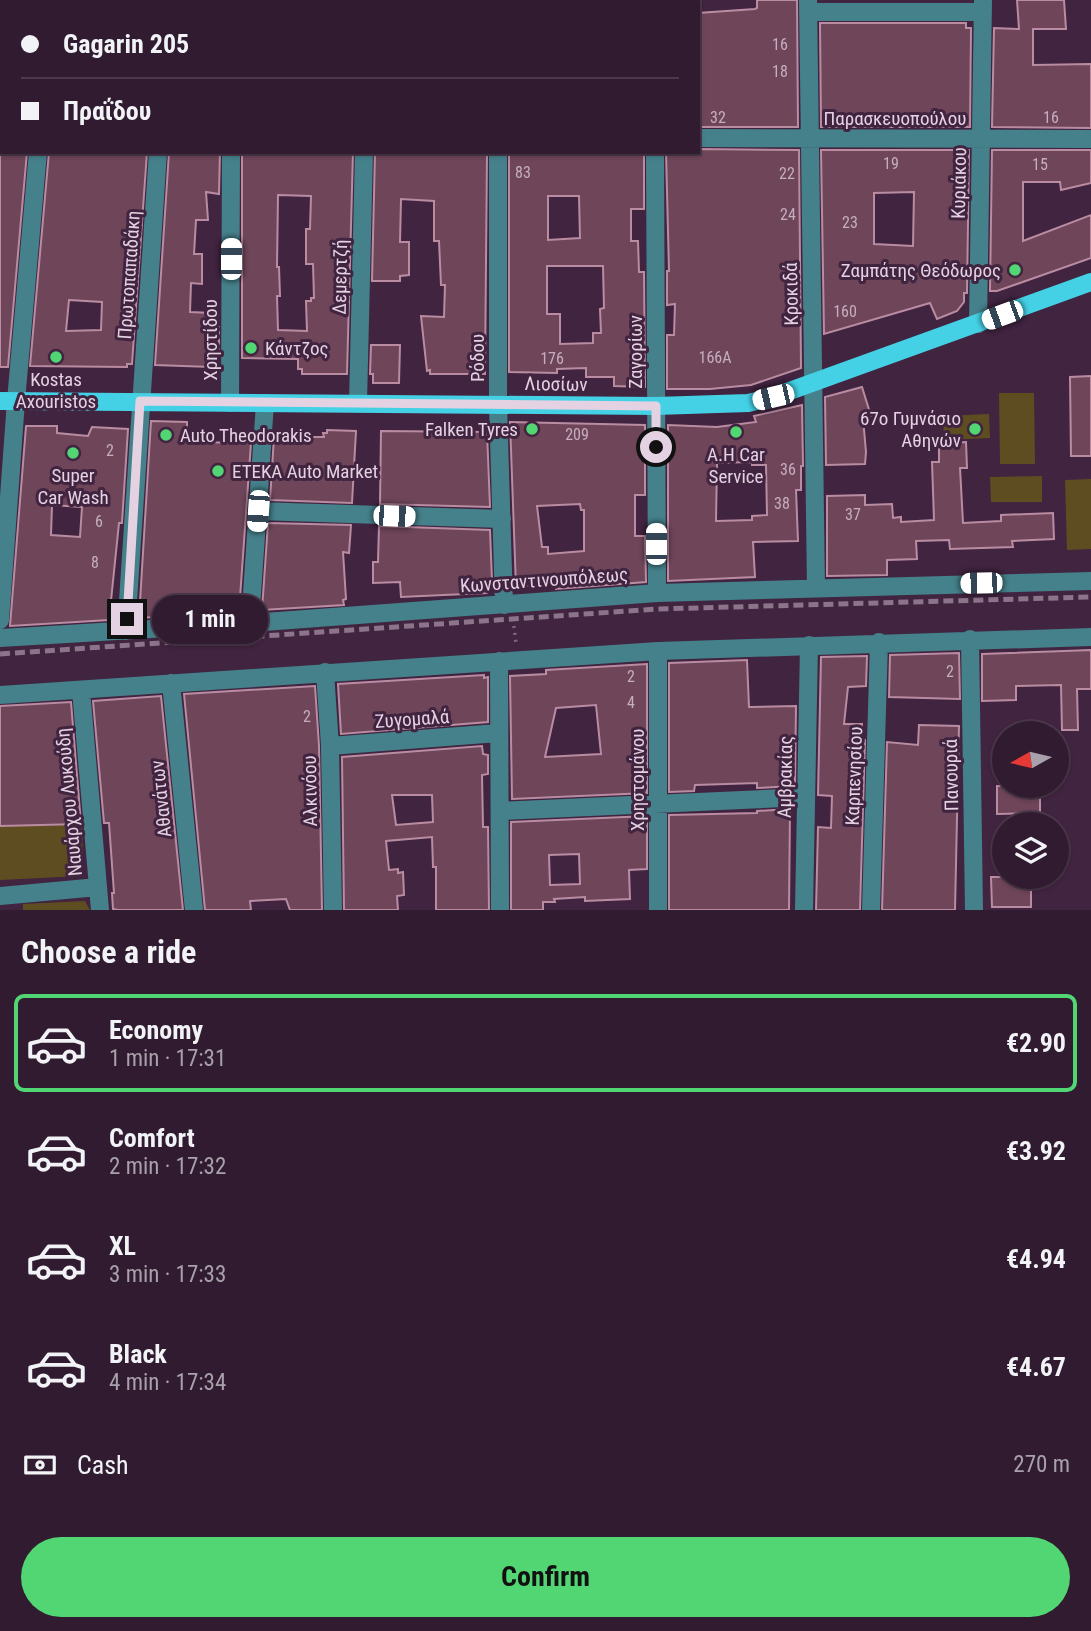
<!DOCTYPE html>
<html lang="en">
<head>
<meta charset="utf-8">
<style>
  :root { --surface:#311b30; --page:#3d283c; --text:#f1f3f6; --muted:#a8a1ab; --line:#4c394c; --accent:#52d673 }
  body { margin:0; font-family:"Roboto Condensed",sans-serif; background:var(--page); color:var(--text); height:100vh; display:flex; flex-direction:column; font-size:26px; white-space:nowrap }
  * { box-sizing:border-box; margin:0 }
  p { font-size:23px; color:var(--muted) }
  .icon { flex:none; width:38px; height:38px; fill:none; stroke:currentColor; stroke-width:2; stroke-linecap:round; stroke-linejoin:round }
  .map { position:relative; height:910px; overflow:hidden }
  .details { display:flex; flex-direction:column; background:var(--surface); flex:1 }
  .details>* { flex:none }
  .banner { position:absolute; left:0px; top:0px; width:700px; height:154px; box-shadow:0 2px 5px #0004,0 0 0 2px var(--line); display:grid; align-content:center; height:154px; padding:0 21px; background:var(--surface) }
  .needle { width:46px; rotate:262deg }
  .controls { position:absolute; left:992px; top:721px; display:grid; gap:14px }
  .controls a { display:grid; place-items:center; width:77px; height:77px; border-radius:50%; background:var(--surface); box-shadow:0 2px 5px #0004,0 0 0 2px var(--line); font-size:35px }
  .end { position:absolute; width:32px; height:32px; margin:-16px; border:9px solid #e4d1e2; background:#111; box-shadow:0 0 0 4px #111 }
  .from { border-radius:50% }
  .bubble { position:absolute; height:49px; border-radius:24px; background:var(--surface); box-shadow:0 2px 5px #0004,0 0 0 2px var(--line); font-size:23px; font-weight:700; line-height:49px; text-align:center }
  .car { position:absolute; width:21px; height:42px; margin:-21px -10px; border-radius:9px; box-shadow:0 0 5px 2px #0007; background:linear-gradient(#fff 24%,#345 0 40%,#fff 0 76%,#345 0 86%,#fff 0) }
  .banner b { display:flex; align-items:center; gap:24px; height:66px; font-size:26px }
  .banner b+b { border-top:2px solid var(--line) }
  .banner i { width:18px; height:18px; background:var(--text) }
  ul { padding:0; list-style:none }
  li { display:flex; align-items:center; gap:21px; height:98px; margin:0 14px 10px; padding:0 7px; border:4px solid transparent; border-radius:10px }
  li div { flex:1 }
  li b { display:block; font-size:26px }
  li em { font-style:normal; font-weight:700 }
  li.selected { border-color:var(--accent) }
  li>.icon { width:63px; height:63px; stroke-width:1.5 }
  h2 { padding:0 21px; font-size:32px; line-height:84px }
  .pay { display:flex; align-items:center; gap:18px; height:77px; padding:0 21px; font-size:26px }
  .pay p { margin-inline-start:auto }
  .cta { display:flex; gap:14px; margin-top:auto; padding:14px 21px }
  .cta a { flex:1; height:80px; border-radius:42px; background:var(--accent); color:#111; font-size:28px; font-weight:700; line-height:80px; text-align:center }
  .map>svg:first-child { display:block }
  .green { fill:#5e4d21 }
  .building { fill:#6e4559; stroke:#ba8ca2; stroke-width:2; fill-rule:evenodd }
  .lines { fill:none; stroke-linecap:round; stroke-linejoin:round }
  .path { stroke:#7f657d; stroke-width:3.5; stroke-dasharray:2 5; stroke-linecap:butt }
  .minor { stroke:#45818b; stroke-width:18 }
  .major { stroke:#44d1e5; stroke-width:18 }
  .rail { stroke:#8c748b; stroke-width:5; stroke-dasharray:10 5; stroke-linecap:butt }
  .route { stroke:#e4d1e2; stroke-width:9 }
  .poi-dot { fill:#52d673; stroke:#412440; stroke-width:2.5 }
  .labels { text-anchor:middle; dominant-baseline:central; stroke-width:6; stroke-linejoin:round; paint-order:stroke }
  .number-label { font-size:16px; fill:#c6aec0 }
  .street-label { font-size:19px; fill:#e4d1e2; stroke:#412440 }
  .poi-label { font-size:19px; fill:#e4d1e2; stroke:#412440; text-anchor:end }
</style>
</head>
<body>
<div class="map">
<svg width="1091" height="910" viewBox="0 0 1091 910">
  <rect width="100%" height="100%" fill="#412440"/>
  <!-- green -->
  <path class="green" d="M999 393H1034L1035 464H1000Z
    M989 414 990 438 944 440 943 416Z
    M1042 476V502H991L990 477Z
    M1091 479V549L1067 550 1065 480Z
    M34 824 45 826 82 824 83 871 81 876 0 880V826Z
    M85 901 90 910H23V904Z"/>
  <!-- building -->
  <path class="building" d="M757 0H797L798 127H698V13L755 9 757 8Z
    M1017 0H1064L1066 29H1033V65L1091 64V128L992 127 994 28 1019 29Z
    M820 23H966V28H971L970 127H821Z
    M698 149 799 150 801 368 751 385 710 389H667V335H674L675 304 667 305V271H669L666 152H698Z
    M821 150H969L967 293H964V302L957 311 937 319 930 303 824 334ZM914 192 913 246 874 244V193Z
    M992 150H1091V183L1061 190 1060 182H1023V241L1091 215V258L997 291H990Z
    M0 152H27L8 367H0Z
    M49 152H147L132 364H127V367L30 366ZM69 300 102 302 101 330 66 331Z
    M169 152H220L219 194 206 192 208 220H196L194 254H202V284L191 283 190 312 212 313 213 327H219V358H212L211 367 155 365Z
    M242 152H353L347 374H302V369H298V359L242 358ZM278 195 311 196 310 229H306V264H313L314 298H311V301H306L307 331 278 330 277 296H280L279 267H277Z
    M375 152H487L485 374H430V370L427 371 421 316 444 317 445 285H441L439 241H434V201L401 199 400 242H409V275L400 276V281H372Z
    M509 152H644V209H631V241H638L639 272H644L645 387 614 386V377H586V368L557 369V373L509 372ZM548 196H579L580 238 548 240ZM547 266H603L604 308 600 309 601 333H593V343L560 344V314H547Z
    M371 345H400L399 383H373V374H370Z
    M1091 376V456H1071L1070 377Z
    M862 387 871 416 863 418 866 452 865 464 826 465 825 397Z
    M802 405 803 466H801V490H796L798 541 753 542 755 577 668 581V425L717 427 756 422 754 416ZM752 462V465H766L767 515 752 516V520L716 521 717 463Z
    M151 421 187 422V442L251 443 239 612 139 618Z
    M510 422 645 425V495H635V536H645L646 582 556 589V583L516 587ZM580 504 581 510H584V551L548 554V547H542L537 506Z
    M26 426H57V433L88 436 92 427 128 429 122 523H119L109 620 10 626ZM52 505 82 507 80 537 51 535Z
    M327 430 356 431 352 503 270 500 274 437H324L323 433H327Z
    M381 431 487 432 490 507 380 504Z
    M966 442 967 468H960L963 523 1001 521V515L1053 513 1054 539 1012 541 1013 547 950 549 949 540 916 541 917 559 887 560V575L827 576V496L865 495V505L892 504 893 518 901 517V522L934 520 932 462H939V443Z
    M268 523 351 525 349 553 343 552 346 599 343 600 344 605 262 610Z
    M379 526 490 530 492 581H487V593L401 597 400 582 373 583V562H378Z
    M1091 650V689H1077L1078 730H1062L1061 685 1016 686V700L982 701V654Z
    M959 653 960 699 889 697 890 655Z
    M867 656 866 686 848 687 844 724H862L861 739 865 740 860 910H816L818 827 831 828 832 796 818 795 821 657Z
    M747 660 749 707 796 706 795 786 757 788V783L695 785 694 791 669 792V663Z
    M647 664V793L512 799 510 676 546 674V670ZM596 705 601 754 545 757 556 708Z
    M484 675V678L488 677V722L341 734 338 684Z
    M315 686 319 746 322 910H290L286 899 250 901 251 910H205L184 694Z
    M161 696 183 910H118L113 909 112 893H114L109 823H104L93 701Z
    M71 702 81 824 0 826V706Z
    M919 725 959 726 955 910H882L887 742 918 745Z
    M482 746 483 754 488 755V774L482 775 483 827H488L489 910H436V867H433L432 837 386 841 389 870 398 869V873L403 872 404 895 397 896 398 910H344L342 757ZM392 795H432L433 822 396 825Z
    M997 786H1040V813L997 814Z
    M790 809 789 910H669V815L757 813V811Z
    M647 816V869L629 870 630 899 585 901V897L554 899 555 902H543V910H511V822ZM579 854 580 884 550 885 549 855Z
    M991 877H1031V907H992Z"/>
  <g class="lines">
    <!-- path -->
    <path class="path" d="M513 619 516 643"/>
    <!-- minor -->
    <path class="minor" d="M655 0V2
      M808 0 816 588
      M45 2 46 0
      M168 2V0
      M368 2V0
      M500 2V0
      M808 12H983
      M0 137H2
      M698 138 1091 139
      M498 152V405L504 605
      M655 152 657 593
      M978 324 983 0
      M230 403 231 152
      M358 403 364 152
      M258 511 502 519
      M0 620 16 401 38 152
      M250 623 265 403
      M126 631 158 152
      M0 638 250 623 657 593 1091 581
      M970 639 974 910
      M499 661 500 910
      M325 672 330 746 333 910
      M171 683 194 910
      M81 690 100 910
      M0 695 658 651 1091 637
      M330 746 498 733
      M500 811 806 797
      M0 896 98 887
      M658 910V651
      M804 910 809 645
      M871 910 879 642"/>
    <!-- major -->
    <path class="major" d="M0 401 656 406 748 403 773 397 1091 282"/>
    <!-- rail -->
    <path class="rail" d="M0 654 658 609 1091 597"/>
  </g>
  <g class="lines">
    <!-- route -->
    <path class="route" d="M127 619 140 401 656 406V447"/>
  </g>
  <!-- markers -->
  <g class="poi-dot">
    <circle cx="1015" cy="270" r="7"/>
    <circle cx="251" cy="348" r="7"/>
    <circle cx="56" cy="357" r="7"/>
    <circle cx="532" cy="429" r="7"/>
    <circle cx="975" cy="429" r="7"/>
    <circle cx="736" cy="432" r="7"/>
    <circle cx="166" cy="435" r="7"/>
    <circle cx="73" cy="453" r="7"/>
    <circle cx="218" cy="471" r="7"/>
  </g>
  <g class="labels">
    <!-- number labels -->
    <g class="number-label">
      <text x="780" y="44">16</text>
      <text x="780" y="71">18</text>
      <text x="718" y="117">32</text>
      <text x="1051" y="117">16</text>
      <text x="891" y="163">19</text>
      <text x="1040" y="164">15</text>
      <text x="523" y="172">83</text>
      <text x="787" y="173">22</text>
      <text x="788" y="214">24</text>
      <text x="850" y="222">23</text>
      <text x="845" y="311">160</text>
      <text x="715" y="357">166Α</text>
      <text x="552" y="358">176</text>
      <text x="577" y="434">209</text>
      <text x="110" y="450">2</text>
      <text x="788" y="469">36</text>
      <text x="782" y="503">38</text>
      <text x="853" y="514">37</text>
      <text x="99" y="521">6</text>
      <text x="95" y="562">8</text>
      <text x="950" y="671">2</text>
      <text x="631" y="676">2</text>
      <text x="631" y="702">4</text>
      <text x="307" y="716">2</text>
    </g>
    <!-- street labels -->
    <g class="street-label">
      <text x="895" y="118">Παρασκευοπούλου</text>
      <text transform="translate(959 183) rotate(-89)">Κυριάκου</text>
      <text transform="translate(129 275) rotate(-86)">Πρωτοπαπαδάκη</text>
      <text transform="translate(340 277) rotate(-89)">Δεμερτζή</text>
      <text transform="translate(791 294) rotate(-91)">Κροκιδά</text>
      <text transform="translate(210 340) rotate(-90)">Χρηστίδου</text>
      <text transform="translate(635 352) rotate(-90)">Ζαγορίων</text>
      <text transform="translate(477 358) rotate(-90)">Ρόδου</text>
      <text transform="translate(556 384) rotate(1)">Λιοσίων</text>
      <text transform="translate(544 580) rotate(-4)">Κωνσταντινουπόλεως</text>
      <text transform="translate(412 719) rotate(-4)">Ζυγομαλά</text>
      <text transform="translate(951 775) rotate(-91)">Πανουριά</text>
      <text transform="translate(854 776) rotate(-88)">Καρπενησίου</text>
      <text transform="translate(785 777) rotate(-89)">Αμβρακίας</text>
      <text transform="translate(637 780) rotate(-90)">Χρηστομάνου</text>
      <text transform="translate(310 791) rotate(-91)">Αλκινόου</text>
      <text transform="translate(161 799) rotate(-96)">Αθανάτων</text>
      <text transform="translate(69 802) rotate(-95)">Ναυάρχου Λυκούδη</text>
    </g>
    <!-- poi labels -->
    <g class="poi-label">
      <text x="1001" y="270">Ζαμπάτης Θεόδωρος</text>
      <text x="265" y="348" text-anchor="start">Κάντζος</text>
      <text x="56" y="379" text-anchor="middle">Kostas<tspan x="56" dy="22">Axouristos</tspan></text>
      <text x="961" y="418">67ο Γυμνάσιο<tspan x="961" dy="22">Αθηνών</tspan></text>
      <text x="518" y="429">Falken Tyres</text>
      <text x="180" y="435" text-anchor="start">Auto Theodorakis</text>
      <text x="736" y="454" text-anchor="middle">A.H Car<tspan x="736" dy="22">Service</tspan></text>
      <text x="232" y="471" text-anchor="start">ETEKA Auto Market</text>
      <text x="73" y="475" text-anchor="middle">Super<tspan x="73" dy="22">Car Wash</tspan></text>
    </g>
  </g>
</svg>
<div class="controls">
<a><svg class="needle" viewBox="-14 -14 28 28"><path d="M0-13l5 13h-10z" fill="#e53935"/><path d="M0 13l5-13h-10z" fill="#a8a1ab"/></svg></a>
<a><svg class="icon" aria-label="layers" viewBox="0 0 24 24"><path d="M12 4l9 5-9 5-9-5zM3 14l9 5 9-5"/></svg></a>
</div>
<i class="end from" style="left:656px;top:447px"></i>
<i class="end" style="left:127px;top:619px"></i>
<div class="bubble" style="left:152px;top:595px;width:116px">1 min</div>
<i class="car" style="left:231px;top:259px;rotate:0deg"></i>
<i class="car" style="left:1002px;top:315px;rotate:250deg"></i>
<i class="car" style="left:773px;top:397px;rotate:257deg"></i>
<i class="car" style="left:258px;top:511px;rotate:184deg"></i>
<i class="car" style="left:394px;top:516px;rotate:92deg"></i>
<i class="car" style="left:656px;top:544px;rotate:0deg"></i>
<i class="car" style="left:981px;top:583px;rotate:269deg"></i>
<div class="banner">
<b><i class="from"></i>Gagarin 205</b>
<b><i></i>Πραΐδου</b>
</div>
</div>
<section class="details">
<h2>Choose a ride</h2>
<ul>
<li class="selected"><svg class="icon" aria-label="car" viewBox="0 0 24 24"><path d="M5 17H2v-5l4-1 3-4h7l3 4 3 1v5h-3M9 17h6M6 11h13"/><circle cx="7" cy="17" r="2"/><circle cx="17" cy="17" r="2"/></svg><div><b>Economy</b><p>1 min · 17:31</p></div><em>€2.90</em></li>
<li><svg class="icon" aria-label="car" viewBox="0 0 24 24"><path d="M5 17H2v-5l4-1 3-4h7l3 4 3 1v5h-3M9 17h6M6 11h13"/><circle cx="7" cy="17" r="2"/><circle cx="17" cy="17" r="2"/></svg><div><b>Comfort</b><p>2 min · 17:32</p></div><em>€3.92</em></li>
<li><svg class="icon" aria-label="car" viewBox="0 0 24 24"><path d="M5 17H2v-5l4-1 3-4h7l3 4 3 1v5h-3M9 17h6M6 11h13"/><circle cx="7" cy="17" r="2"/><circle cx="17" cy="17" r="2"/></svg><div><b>XL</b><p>3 min · 17:33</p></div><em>€4.94</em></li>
<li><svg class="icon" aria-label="car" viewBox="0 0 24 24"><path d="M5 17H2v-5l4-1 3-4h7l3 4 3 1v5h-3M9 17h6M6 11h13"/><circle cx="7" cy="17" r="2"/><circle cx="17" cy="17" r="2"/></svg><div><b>Black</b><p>4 min · 17:34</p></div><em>€4.67</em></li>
</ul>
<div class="pay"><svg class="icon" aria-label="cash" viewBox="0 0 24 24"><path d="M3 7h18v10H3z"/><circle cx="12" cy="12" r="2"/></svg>Cash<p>270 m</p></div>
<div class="cta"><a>Confirm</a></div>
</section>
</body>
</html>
